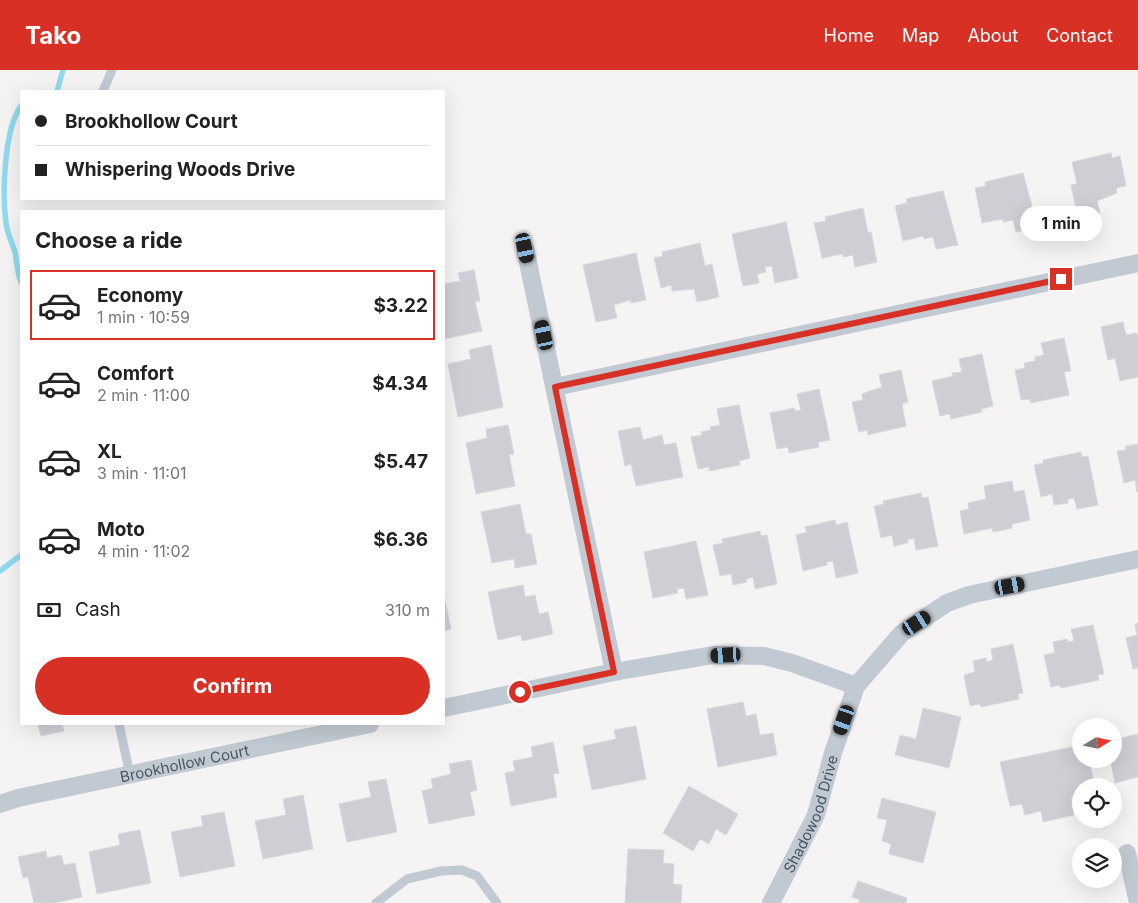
<!DOCTYPE html>
<html lang="en">
<head>
<meta charset="utf-8">
<style>
  :root { --surface:#fff; --page:#f6f6f6; --text:#222; --muted:#767676; --line:#e0e0e0; --accent:#d93025 }
  body { margin:0; font-family:Inter,sans-serif; background:var(--page); color:var(--text); height:100vh; display:flex; flex-direction:column; font-size:19px; white-space:nowrap }
  * { box-sizing:border-box; margin:0 }
  p { font-size:16px; color:var(--muted) }
  .icon { flex:none; width:28px; height:28px; fill:none; stroke:currentColor; stroke-width:2; stroke-linecap:round; stroke-linejoin:round }
  .map { position:relative; flex:1; overflow:hidden }
  .side { position:absolute; left:20px; top:140px; width:425px; height:515px; display:flex; flex-direction:column; background:var(--surface); border-radius:0px; box-shadow:0 5px 20px #0002 }
  .side>* { flex:none }
  .top-card { position:absolute; left:20px; top:20px; width:425px; height:110px; border-radius:0px; box-shadow:0 5px 20px #0002; display:grid; align-content:center; height:110px; padding:0 15px; background:var(--surface) }
  .needle { width:32px; rotate:80deg }
  .tools { position:absolute; left:1072px; top:648px; display:grid; gap:10px }
  .tools a { display:grid; place-items:center; width:50px; height:50px; border-radius:50%; background:var(--surface); box-shadow:0 5px 20px #0002; font-size:25px }
  .end { position:absolute; width:22px; height:22px; margin:-11px; border:6px solid #d93025; background:#fff; box-shadow:0 0 0 2px #fff }
  .from { border-radius:50% }
  .bubble { position:absolute; height:35px; border-radius:18px; background:var(--surface); box-shadow:0 5px 20px #0002; font-size:16px; font-weight:700; line-height:35px; text-align:center }
  .car { position:absolute; width:15px; height:30px; margin:-15px -8px; border-radius:6px; box-shadow:0 0 4px 1px #0007; background:linear-gradient(#222 24%,#8ab4d8 0 40%,#222 0 76%,#8ab4d8 0 86%,#222 0) }
  .top-card b { display:flex; align-items:center; gap:18px; height:48px; font-size:19px }
  .top-card b+b { border-top:1px solid var(--line) }
  .top-card i { width:12px; height:12px; background:var(--text) }
  ul { padding:0; list-style:none }
  li { display:flex; align-items:center; gap:15px; height:70px; margin:0 10px 8px; padding:0 5px; border:2px solid transparent; border-radius:0px }
  li div { flex:1 }
  li b { display:block; font-size:19px }
  li em { font-style:normal; font-weight:700 }
  li.current { border-color:var(--accent) }
  li>.icon { width:45px; height:45px; stroke-width:1.5 }
  h2 { padding:0 15px; font-size:22px; line-height:60px }
  .pay { display:flex; align-items:center; gap:12px; height:55px; padding:0 15px; font-size:19px }
  .pay p { margin-inline-start:auto }
  .cta { display:flex; gap:10px; margin-top:auto; padding:10px 15px }
  .cta a { flex:1; height:58px; border-radius:30px; background:var(--accent); color:#fff; font-size:20px; font-weight:700; line-height:58px; text-align:center }
  header { display:flex; align-items:center; gap:30px; box-sizing:border-box; height:70px; padding:0 25px; background:var(--accent); color:#fff }
  header strong { font-size:24px }
  nav { display:flex; gap:28px; margin-inline-start:auto; font-size:18px }
  .map>svg:first-child { display:block }
  .lines { fill:none; stroke-linecap:round; stroke-linejoin:round }
  .stream { stroke:#90daee; stroke-width:5.5 }
  .building { fill:#cdcfd5; stroke:#d7d9de }
  .service { stroke:#c1cad2; stroke-width:9 }
  .minor { stroke:#c1cad2; stroke-width:18 }
  .route { stroke:#d93025; stroke-width:6 }
  .labels { text-anchor:middle; dominant-baseline:central; stroke-width:4.5; stroke-linejoin:round; paint-order:stroke }
  .street-label { font-size:15px; fill:#4a5661; stroke:#fff }
</style>
</head>
<body>
<header>
<strong>Tako</strong>
<nav><a>Home</a><a>Map</a><a>About</a><a>Contact</a></nav>
</header>
<div class="map">
<svg width="1138" height="833" viewBox="0 0 1138 833">
  <rect width="100%" height="100%" fill="#f5f3f3"/>
  <g class="lines">
    <!-- stream -->
    <path class="stream" d="M57 21 63 0
      M21 36C4 59 2 124 6 153 7 163 12 172 15 182 17 192 17 203 21 212
      M0 501 21 485"/>
  </g>
  <!-- building -->
  <path class="building" d="M1111 83 1112 88 1120 86 1126 116 1116 118 1117 123 1097 131 1100 143 1078 148 1071 115 1077 114 1072 92Z
    M1023 103 1038 158 1016 162 1013 150 1003 152V149L982 153 975 118 986 116 985 112Z
    M943 121 958 175 936 179 933 167 924 169 923 166 903 171 895 136 907 133 906 129Z
    M863 138 868 163 871 162 877 192 855 197 853 185 843 187V184L822 188 814 153 826 151 825 147Z
    M786 152 798 208 775 213 772 196 765 197 766 202 757 204 759 213 743 216 732 164Z
    M700 173 705 196 712 194 719 227 697 232 694 219 672 221 671 215 661 218 654 188 663 186 662 182Z
    M636 183 646 230 631 233 630 230 614 235 617 248 596 252 583 195Z
    M474 200 480 231 475 232 482 261 444 269V214L460 211 458 203Z
    M1123 252 1126 265 1136 263 1138 266V307L1120 311 1115 288 1108 290 1101 257Z
    M1064 268 1071 301 1064 302 1069 325 1031 333 1029 329 1021 330 1015 300 1025 298 1024 293 1035 291V287L1044 285 1041 273Z
    M491 275 503 337 458 347 448 294 471 289 469 280Z
    M982 284 993 336 981 339 982 342 951 349 950 344 940 346 932 311 953 306 952 303 962 302 959 289Z
    M901 300 908 332 902 334 906 356 868 365 867 360 859 362 852 332 863 330 862 324 882 317 879 305Z
    M819 319 830 370 818 372 819 377 789 383 788 377 777 379 770 343 794 338 795 341 801 340 797 324Z
    M739 335 750 388 739 391 740 395 709 401V397L698 399 691 367 702 365 701 362 711 360 710 357 720 355 717 339Z
    M508 355 514 384 509 385 515 416 476 424 466 373 487 368 486 359Z
    M640 357 643 370 662 365 664 375 676 373 683 407 636 416 631 394 625 396 618 361Z
    M1138 374V421L1137 422 1135 410 1124 413 1117 381 1126 380V376Z
    M1081 382 1082 387 1088 386 1098 435 1077 439 1074 428 1068 429V433L1054 435 1052 424 1041 427 1034 395 1044 393 1043 390Z
    M1012 411 1014 422 1024 420 1030 450 1012 454V458L993 462 992 458 964 464 960 441 969 439 968 433 986 429 984 416Z
    M921 423 922 428 928 427 938 476 916 480 914 468 907 470 908 473 894 476 892 465 881 468 874 436 884 434 883 431Z
    M520 434 526 464H531L537 494 515 498 514 489 492 493 481 442Z
    M835 450 836 455 847 452 858 503 836 508 833 491 827 492V495L803 501 796 465 807 462 805 457Z
    M760 461 761 466 767 465 777 514 755 519 753 507 746 509 747 512 733 515 731 504 720 506 713 475 723 473 722 469Z
    M696 471 708 525 686 529 684 518 677 519 678 523 653 528 644 482Z
    M523 515 525 527 535 525 539 544 548 542 553 564 522 571 521 565 498 570 488 522Z
    M444 525 451 559 444 561Z
    M1138 553V598L1133 599 1126 568 1137 565 1135 554Z
    M1093 555 1104 604 1098 605 1099 610 1061 618 1060 615 1051 617 1044 585 1055 583 1053 572 1067 569 1068 572 1074 571 1071 559Z
    M1013 574 1023 623 1018 624 1019 629 981 637 980 634 970 636 964 605 975 602 973 591 986 588 987 592 993 590 991 579Z
    M743 632 746 646 756 644 760 665 773 663 777 685 718 697 707 639Z
    M923 638 961 647 949 698 895 685 900 665 916 669Z
    M38 654H62L64 661 41 666Z
    M636 656 646 709 592 720 583 676 616 669 614 660Z
    M1138 664V707L1115 713 1110 689H1114V670Z
    M553 672 559 703 553 704 557 727 511 736 505 703 515 701 513 691 533 687 531 677Z
    M1081 675V689H1098L1089 691 1095 716H1081V725L1071 727 1074 745 1043 752 1041 741 1025 745 1022 734 1010 736 1000 692Z
    M471 690 477 720 470 722 475 745 429 754 422 721 433 718 431 709 451 704 449 694Z
    M386 709 397 762 347 772 339 734 371 727 368 712Z
    M689 716 738 744 726 765 716 759 709 774 700 769 693 781 663 763Z
    M303 725 313 779 263 789 255 751 286 745 283 729Z
    M882 728 936 742 923 793 889 784 891 774 882 771 887 750 877 748Z
    M224 742 235 796 180 807 171 762 203 756 201 746Z
    M140 760 151 813 97 824 89 782 120 775 118 764Z
    M628 779 664 780 663 793 674 794 673 814 682 815 681 833H625Z
    M46 781 47 788 61 785 64 795 75 793 82 827 55 833H34L28 807 23 808 18 787Z
    M858 811 907 828 906 833H859L860 830 852 827Z"/>
  <g class="lines">
    <!-- service -->
    <path class="service" d="M103 21 112 0
      M119 654 130 705
      M376 833 407 809 441 801 462 800 477 806 497 833"/>
    <!-- minor -->
    <g class="minor">
      <path d="M525 178 614 602"/>
      <path d="M555 317 1138 193"/>
      <path d="M444 638 614 602 713 585 764 586 792 593 856 616"/>
      <path id="s1" d="M0 734 18 728 370 654"/>
      <path d="M1127 783 1138 833"/>
      <path id="s2" d="M771 833 816 745 833 683 856 616 902 563 947 533 969 525 1138 489"/>
    </g>
  </g>
  <g class="lines">
    <!-- route -->
    <path class="route" d="M520 622 614 602 555 317 1061 209"/>
  </g>
  <g class="labels">
    <!-- street labels -->
    <g class="street-label">
      <text stroke="none"><textPath href="#s1" startOffset="189">Brookhollow Court</textPath></text>
      <text stroke="none"><textPath href="#s2" startOffset="98">Shadowood Drive</textPath></text>
    </g>
  </g>
</svg>
<div class="tools">
<a><svg class="needle" viewBox="-14 -14 28 28"><path d="M0-13l5 13h-10z" fill="#e53935"/><path d="M0 13l5-13h-10z" fill="#767676"/></svg></a>
<a><svg class="icon" aria-label="locate" viewBox="0 0 24 24"><circle cx="12" cy="12" r="6"/><path d="M12 2v4M12 18v4M2 12h4M18 12h4"/></svg></a>
<a><svg class="icon" aria-label="layers" viewBox="0 0 24 24"><path d="M12 4l9 5-9 5-9-5zM3 14l9 5 9-5"/></svg></a>
</div>
<i class="end from" style="left:520px;top:622px"></i>
<i class="end" style="left:1061px;top:209px"></i>
<div class="bubble" style="left:1020px;top:136px;width:82px">1 min</div>
<i class="car" style="left:525px;top:178px;rotate:168deg"></i>
<i class="car" style="left:544px;top:265px;rotate:348deg"></i>
<i class="car" style="left:1010px;top:516px;rotate:80deg"></i>
<i class="car" style="left:917px;top:553px;rotate:57deg"></i>
<i class="car" style="left:726px;top:585px;rotate:267deg"></i>
<i class="car" style="left:844px;top:650px;rotate:199deg"></i>
<div class="top-card">
<b><i class="from"></i>Brookhollow Court</b>
<b><i></i>Whispering Woods Drive</b>
</div>
<section class="side">
<h2>Choose a ride</h2>
<ul>
<li class="current"><svg class="icon" aria-label="car" viewBox="0 0 24 24"><path d="M5 17H2v-5l4-1 3-4h7l3 4 3 1v5h-3M9 17h6M6 11h13"/><circle cx="7" cy="17" r="2"/><circle cx="17" cy="17" r="2"/></svg><div><b>Economy</b><p>1 min · 10:59</p></div><em>$3.22</em></li>
<li><svg class="icon" aria-label="car" viewBox="0 0 24 24"><path d="M5 17H2v-5l4-1 3-4h7l3 4 3 1v5h-3M9 17h6M6 11h13"/><circle cx="7" cy="17" r="2"/><circle cx="17" cy="17" r="2"/></svg><div><b>Comfort</b><p>2 min · 11:00</p></div><em>$4.34</em></li>
<li><svg class="icon" aria-label="car" viewBox="0 0 24 24"><path d="M5 17H2v-5l4-1 3-4h7l3 4 3 1v5h-3M9 17h6M6 11h13"/><circle cx="7" cy="17" r="2"/><circle cx="17" cy="17" r="2"/></svg><div><b>XL</b><p>3 min · 11:01</p></div><em>$5.47</em></li>
<li><svg class="icon" aria-label="car" viewBox="0 0 24 24"><path d="M5 17H2v-5l4-1 3-4h7l3 4 3 1v5h-3M9 17h6M6 11h13"/><circle cx="7" cy="17" r="2"/><circle cx="17" cy="17" r="2"/></svg><div><b>Moto</b><p>4 min · 11:02</p></div><em>$6.36</em></li>
</ul>
<div class="pay"><svg class="icon" aria-label="cash" viewBox="0 0 24 24"><path d="M3 7h18v10H3z"/><circle cx="12" cy="12" r="2"/></svg>Cash<p>310 m</p></div>
<div class="cta"><a>Confirm</a></div>
</section>
</div>
</body>
</html>
